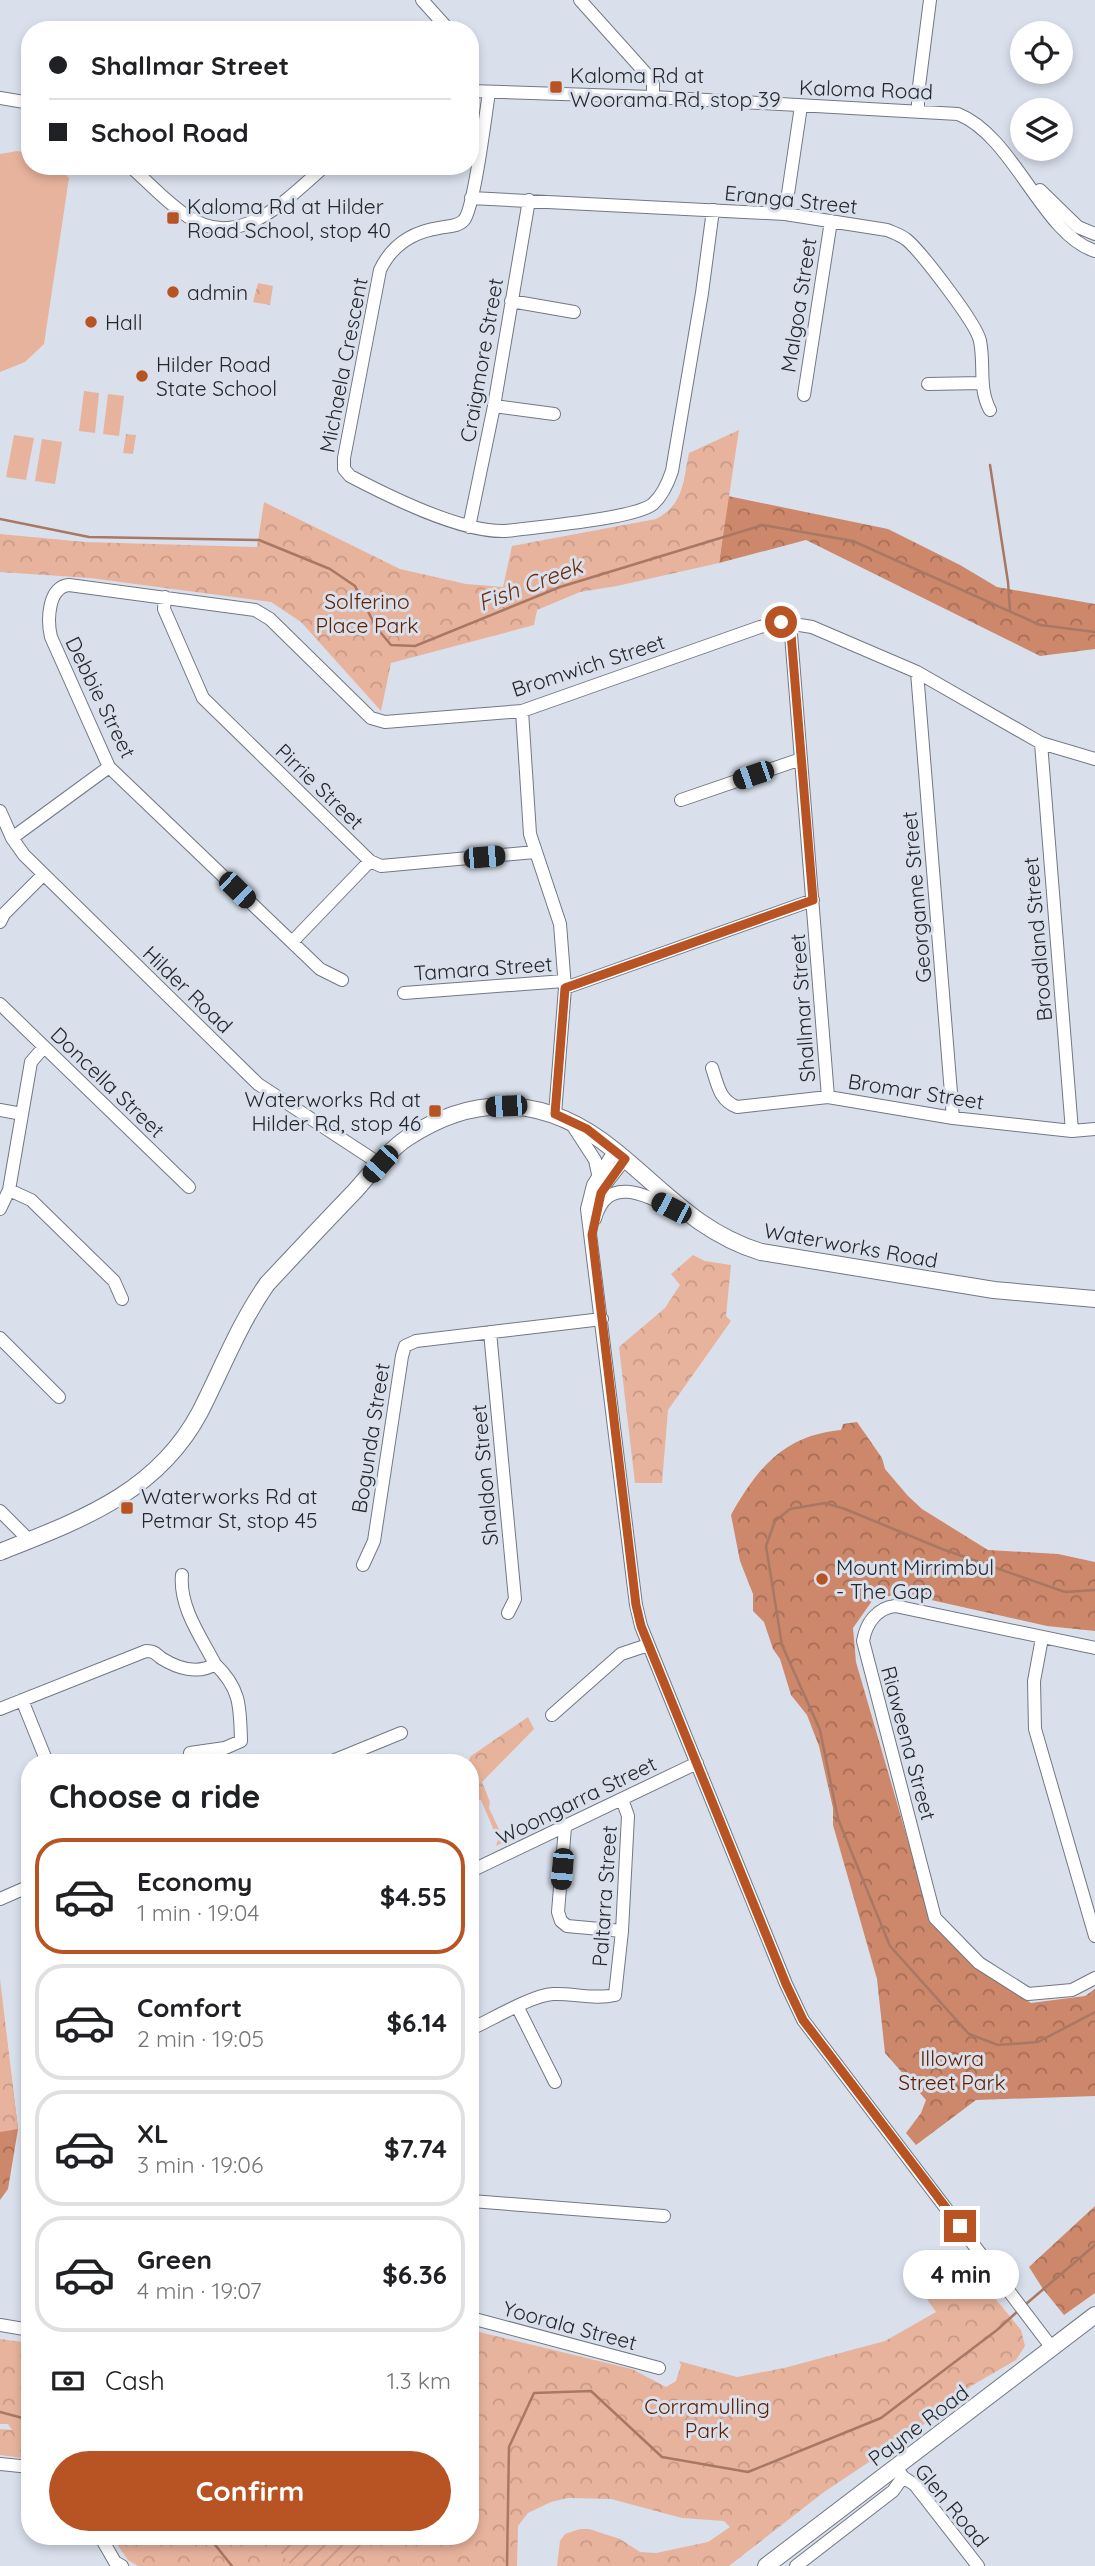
<!DOCTYPE html>
<html lang="en">
<head>
<meta charset="utf-8">
<style>
  :root { --surface:#fff; --page:#f2f2f2; --text:#202124; --muted:#757577; --line:#e0e0e0; --accent:#b85323 }
  body { margin:0; font-family:Quicksand,sans-serif; background:var(--page); color:var(--text); height:100vh; display:flex; flex-direction:column; font-size:26px; white-space:nowrap }
  * { box-sizing:border-box; margin:0 }
  p { font-size:23px; color:var(--muted) }
  .icon { flex:none; width:38px; height:38px; fill:none; stroke:currentColor; stroke-width:2; stroke-linecap:round; stroke-linejoin:round }
  .map { position:relative; flex:1; overflow:hidden }
  .details { position:absolute; left:21px; top:1754px; width:458px; height:791px; display:flex; flex-direction:column; background:var(--surface); border-radius:28px; box-shadow:0 4px 10px #0003 }
  .details>* { flex:none }
  .top-card { position:absolute; left:21px; top:21px; width:458px; height:154px; border-radius:28px; box-shadow:0 4px 10px #0003; display:grid; align-content:center; height:154px; padding:0 28px; background:var(--surface) }
  .fabs { position:absolute; left:1010px; top:21px; display:grid; gap:14px }
  .fabs a { display:grid; place-items:center; width:63px; height:63px; border-radius:50%; background:var(--surface); box-shadow:0 4px 10px #0003; font-size:35px }
  .end { position:absolute; width:32px; height:32px; margin:-16px; border:9px solid #b85323; background:#fff; box-shadow:0 0 0 4px #fff }
  .from { border-radius:50% }
  .bubble { position:absolute; height:49px; border-radius:24px; background:var(--surface); box-shadow:0 4px 10px #0003; font-size:23px; font-weight:700; line-height:49px; text-align:center }
  .car { position:absolute; width:21px; height:42px; margin:-21px -10px; border-radius:9px; box-shadow:0 0 5px 2px #0007; background:linear-gradient(#222 24%,#8ab4d8 0 40%,#222 0 76%,#8ab4d8 0 86%,#222 0) }
  .top-card b { display:flex; align-items:center; gap:24px; height:66px; font-size:26px }
  .top-card b+b { border-top:2px solid var(--line) }
  .top-card i { width:18px; height:18px; background:var(--text) }
  ul { padding:0; list-style:none }
  li { display:flex; align-items:center; gap:21px; height:116px; margin:0 14px 10px; padding:0 14px; border:4px solid var(--line); border-radius:28px }
  li div { flex:1 }
  li b { display:block; font-size:26px }
  li em { font-style:normal; font-weight:700 }
  li.current { border-color:var(--accent) }
  li>.icon { width:63px; height:63px; stroke-width:1.5 }
  h2 { padding:0 28px; font-size:32px; line-height:84px }
  .pay { display:flex; align-items:center; gap:18px; height:77px; padding:0 28px; font-size:26px }
  .pay p { margin-inline-start:auto }
  .cta { display:flex; gap:14px; margin-top:auto; padding:14px 28px }
  .cta a { flex:1; height:80px; border-radius:42px; background:var(--accent); color:#fff; font-size:28px; font-weight:700; line-height:80px; text-align:center }
  .map>svg:first-child { display:block }
  .grass { fill:#e8b39d }
  .forest { fill:url(#forest-crowns) }
  .park { fill:url(#park-crowns) }
  .garden { fill:url(#garden-furrows) }
  .lines { fill:none; stroke-linecap:round; stroke-linejoin:round }
  .stream { stroke:#a97864; stroke-width:2.5 }
  .minor-casing { stroke:#727883; stroke-width:14 }
  .major-casing { stroke:#727883; stroke-width:18 }
  .minor { stroke:#fff; stroke-width:12 }
  .major { stroke:#fff; stroke-width:16 }
  .route { stroke:#b85323; stroke-width:9 }
  .poi-dot { fill:#b85323; stroke:#d9e0ec; stroke-width:2.5 }
  .labels { text-anchor:middle; dominant-baseline:central; stroke-width:6; stroke-linejoin:round; paint-order:stroke }
  .poi-label { font-size:21px; fill:#25272b; stroke:#d9e0ec; text-anchor:start }
  .street-label { font-size:21px; fill:#25272b; stroke:#d9e0ec }
  .park-label { font-size:21px; fill:#602000; stroke:#d9e0ec }
  .water-label { font-size:23px; font-style:italic; fill:#6d2d0e; stroke:#d9e0ec }
</style>
</head>
<body>
<div class="map">
<svg width="1095" height="2566" viewBox="0 0 1095 2566">
  <defs>
    <pattern id="forest-crowns" width="20" height="18" patternUnits="userSpaceOnUse" patternTransform="scale(1.75)"><rect width="20" height="18" fill="#cd876a"/><path d="M2 6a3 3 0 1 1 6 0M12 15a3 3 0 1 1 6 0" fill="none" stroke="#a66e57"/></pattern>
    <pattern id="park-crowns" width="20" height="18" patternUnits="userSpaceOnUse" patternTransform="scale(1.75)"><rect width="20" height="18" fill="#e8b39d"/><path d="M2 6a3 3 0 1 1 6 0M12 15a3 3 0 1 1 6 0" fill="none" stroke="#c79a87"/></pattern>
    <pattern id="garden-furrows" width="10" height="10" patternUnits="userSpaceOnUse" patternTransform="scale(1.75)"><rect width="10" height="10" fill="#e8b39d"/><path d="M-1 1l2-2M0 10L10 0M9 11l2-2" fill="none" stroke="#c79a87"/></pattern>
  </defs>
  <rect width="100%" height="100%" fill="#d9e0ec"/>
  <!-- grass -->
  <path class="grass" d="M17 151 30 153V166H57L69 178 44 344 25 362 0 372V154Z
    M84 391 99 393 95 433 79 431Z
    M108 394 124 396 119 436 103 434Z
    M14 435 34 438 26 480 6 477Z
    M42 439 62 442 55 484 35 481Z"/>
  <!-- forest -->
  <path class="forest" d="M728 496 888 529 960 565 997 587 1095 604V649L1040 656 806 540 719 563Z
    M857 1422 882 1458 885 1469 908 1496 922 1509 988 1550 1058 1554 1095 1562V1631L1047 1626 900 1593 872 1601 853 1628 856 1662 931 1920 981 1972 1031 2003 1085 1996 1095 1989V2096L976 2100 916 2145 906 2133 921 2113 926 2100 885 2053 877 1979 833 1825V1808L819 1746 807 1715 791 1695 780 1659 773 1649 764 1622 753 1611V1594L740 1561 731 1515C757 1468 785 1435 841 1430L843 1424Z
    M0 1987 18 2129 8 2189 0 2200Z
    M1095 2206V2293L1064 2315 1043 2289 1029 2267Z"/>
  <!-- park -->
  <path class="park" d="M258 283 273 286 270 305 253 302Z
    M739 430 719 563 617 586 580 592 537 610 534 625 391 663 381 711 301 622 271 602 90 578 0 572V534L85 542 257 547 264 502 400 569 466 584 503 587 512 546 656 519C684 504 683 482 689 453Z
    M126 434 136 435 133 454 123 453Z
    M693 1255 705 1261 731 1265 726 1316 731 1321 668 1410 662 1483H635L619 1347 665 1308 680 1285 671 1274Z
    M528 1717 534 1729 482 1782 490 1802 489 1808 503 1838 508 1840 496 1846 498 1840 481 1800 471 1799V1762H468L471 1756Z
    M0 1979 18 2129 0 2132Z
    M966 2263 1021 2330 1025 2346 1016 2360 971 2386 917 2430 824 2492 729 2566H557L560 2541 565 2534 580 2529H589L620 2539 640 2552 656 2553 708 2542 730 2527 724 2521 682 2518 611 2499 568 2498 551 2502 528 2513 518 2526 517 2566H138L128 2560 111 2536H471V2330L632 2369 666 2387 676 2381 681 2365 679 2361 737 2377 784 2368 885 2341 936 2312 924 2295Z
    M0 2339 30 2343V2459L0 2455V2429L12 2430 8 2424H0Z"/>
  <!-- garden -->
  <path class="garden" d="M266 2536H372L340 2566H292Z"/>
  <g class="lines">
    <!-- stream -->
    <path class="stream" d="M990 465 1008 582 1010 610
      M0 519 89 537 259 540 330 569 355 586 376 627 391 645 415 646 560 587 763 525 853 541 1040 625 1095 632
      M1095 1590 1065 1592 942 1549 845 1509 825 1503 790 1509 775 1521 766 1546 782 1645 820 1730 838 1819 890 1946 969 2034 998 2045 1038 2042 1095 2012
      M1026 2304 1095 2245
      M0 2412 30 2420
      M208 2536 232 2566
      M507 2566 509 2447 534 2393 591 2391 662 2457 748 2472 881 2418 997 2330 1018 2311"/>
    <!-- minor casing -->
    <g class="minor-casing">
      <path id="minor" d="M422 0 449 30
        M580 0 650 78 653 84V97
        M471 91 653 97 958 114C1014 136 1043 235 1095 251
        M489 92C486 112 474 209 464 220 458 227 447 226 439 228 412 232 392 245 380 270L344 458V469L350 476C390 497 462 533 506 531 535 527 634 519 653 504 663 495 668 483 672 471L702 293 713 210
        M0 98 30 103
        M918 110V94L930 0
        M130 166C149 183 166 202 187 216 239 253 288 198 325 166
        M1040 190 1078 227 1095 234
        M471 198 785 214 887 230C894 233 901 235 907 240 921 252 977 324 980 341 985 365 978 388 990 410
        M785 214 801 106
        M511 301 574 312
        M928 384 982 383
        M804 395 831 221
        M494 406 554 414
        M469 527 494 406 529 200
        M165 597 164 609 203 698 370 861 381 866 535 852
        M790 622 828 1097
        M917 672 953 1118
        M522 711 530 834 560 924 565 988 555 1114
        M1041 743 1072 1131
        M681 800 801 759
        M0 811 12 838 24 855 258 1084 380 1164
        M12 838 109 767
        M0 922 4 914 43 875
        M292 942 370 861
        M342 980 320 969 109 767 51 637C47 620 48 587 69 585L255 610 270 619 371 718 385 722 522 711 760 627 781 622 812 627 917 672 1041 743 1095 759
        M565 988 813 900
        M404 993 564 981
        M0 1004 189 1187
        M712 1068C718 1085 719 1100 737 1107L828 1097 953 1118 1072 1131 1095 1129
        M0 1110 22 1114
        M571 1123 595 1160 598 1174
        M615 1150 593 1185 587 1209 636 1605 641 1626 786 1984 803 2020 1052 2348
        M9 1190 31 1200 114 1281 122 1299
        M596 1207 604 1186 625 1159
        M0 1209 9 1190 31 1062 44 1047
        M595 1219C608 1171 651 1198 679 1212
        M490 1332 515 1599 508 1613
        M0 1338 59 1397
        M0 1511 29 1540
        M363 1565 374 1541 402 1356 405 1346 416 1341 602 1319
        M182 1575C179 1607 201 1637 215 1664
        M1042 1638 1034 1681 1035 1729 1095 1936
        M1095 1648 895 1606C877 1608 866 1623 863 1641L935 1918 979 1963 1028 1994 1072 1990 1095 1978
        M22 1700 47 1762
        M0 1709 146 1651C154 1651 155 1653 161 1658 177 1668 198 1675 215 1664 241 1689 240 1707 241 1741L225 1748 190 1753
        M552 1715 621 1654 648 1645
        M330 1762 401 1733
        M565 1827 558 1912 561 1921 567 1926 622 1931
        M471 1871 697 1763
        M0 1899 30 1886
        M518 2008 555 2082
        M471 2029C491 2020 532 1995 553 1994 574 1993 594 2000 615 1995L622 1931 628 1816 622 1799
        M471 2201 664 2216
        M471 2318 659 2368
        M0 2325 30 2330
        M0 2464 30 2467
        M899 2471 903 2477 915 2485 978 2566
        M100 2536 115 2562 122 2566
        M796 2566 893 2491 903 2477"/>
    </g>
    <!-- major casing -->
    <g class="major-casing">
      <path id="major" d="M0 1552C80 1520 157 1493 200 1412 222 1369 239 1324 267 1284 296 1253 325 1222 355 1191 371 1173 387 1152 407 1138 478 1091 549 1097 614 1150 664 1190 697 1232 761 1252L994 1290 1095 1299
        M766 2566 1095 2315"/>
    </g>
    <!-- minor -->
    <use href="#minor" class="minor"/>
    <!-- major -->
    <use href="#major" class="major"/>
  </g>
  <g class="lines">
    <!-- route -->
    <path class="route" d="M781 622H790L813 900 565 988 555 1114 587 1129 625 1159 601 1193 592 1235 636 1605 641 1626 786 1984 803 2020 960 2226"/>
  </g>
  <!-- markers -->
  <g class="poi-dot">
    <rect x="549" y="80" width="14" height="14" rx="3.5"/>
    <rect x="166" y="211" width="14" height="14" rx="3.5"/>
    <circle cx="173" cy="292" r="7"/>
    <circle cx="91" cy="322" r="7"/>
    <circle cx="142" cy="376" r="7"/>
    <rect x="428" y="1104" width="14" height="14" rx="3.5"/>
    <rect x="120" y="1501" width="14" height="14" rx="3.5"/>
    <circle cx="822" cy="1579" r="7"/>
  </g>
  <g class="labels">
    <!-- poi labels -->
    <g class="poi-label">
      <text x="570" y="75">Kaloma Rd at<tspan x="570" dy="24">Woorama Rd, stop 39</tspan></text>
      <text x="187" y="206">Kaloma Rd at Hilder<tspan x="187" dy="24">Road School, stop 40</tspan></text>
      <text x="187" y="292">admin</text>
      <text x="105" y="322">Hall</text>
      <text x="156" y="364">Hilder Road<tspan x="156" dy="24">State School</tspan></text>
      <text x="421" y="1099" text-anchor="end">Waterworks Rd at<tspan x="421" dy="24">Hilder Rd, stop 46</tspan></text>
      <text x="141" y="1496">Waterworks Rd at<tspan x="141" dy="24">Petmar St, stop 45</tspan></text>
      <text x="836" y="1567">Mount Mirrimbul<tspan x="836" dy="24">- The Gap</tspan></text>
    </g>
    <!-- street labels -->
    <g class="street-label">
      <text transform="translate(866 89) rotate(2)">Kaloma Road</text>
      <text transform="translate(791 199) rotate(6)">Eranga Street</text>
      <text transform="translate(798 305) rotate(-81)">Malgoa Street</text>
      <text transform="translate(481 360) rotate(-80)">Craigmore Street</text>
      <text transform="translate(343 365) rotate(-79)">Michaela Crescent</text>
      <text transform="translate(588 665) rotate(-18)">Bromwich Street</text>
      <text transform="translate(101 697) rotate(64)">Debbie Street</text>
      <text transform="translate(320 786) rotate(44)">Pirrie Street</text>
      <text transform="translate(916 897) rotate(-95)">Georganne Street</text>
      <text transform="translate(1037 939) rotate(-95)">Broadland Street</text>
      <text transform="translate(483 968) rotate(-4)">Tamara Street</text>
      <text transform="translate(188 989) rotate(44)">Hilder Road</text>
      <text transform="translate(802 1008) rotate(-94)">Shallmar Street</text>
      <text transform="translate(108 1082) rotate(44)">Doncella Street</text>
      <text transform="translate(916 1091) rotate(9)">Bromar Street</text>
      <text transform="translate(851 1245) rotate(10)">Waterworks Road</text>
      <text transform="translate(370 1438) rotate(-81)">Bogunda Street</text>
      <text transform="translate(484 1475) rotate(-95)">Shaldon Street</text>
      <text transform="translate(909 1743) rotate(75)">Riaweena Street</text>
      <text transform="translate(576 1800) rotate(-26)">Woongarra Street</text>
      <text transform="translate(604 1896) rotate(-86)">Paltarra Street</text>
      <text transform="translate(570 2325) rotate(15)">Yoorala Street</text>
      <text transform="translate(918 2425) rotate(-37)">Payne Road</text>
      <text transform="translate(952 2505) rotate(50)">Glen Road</text>
    </g>
    <!-- park labels -->
    <g class="park-label">
      <text x="367" y="601">Solferino<tspan x="367" dy="24">Place Park</tspan></text>
      <text x="952" y="2058">Illowra<tspan x="952" dy="24">Street Park</tspan></text>
      <text x="707" y="2406">Corramulling<tspan x="707" dy="24">Park</tspan></text>
    </g>
    <!-- water labels -->
    <g class="water-label">
      <text transform="translate(530 584) rotate(-21)">Fish Creek</text>
    </g>
  </g>
</svg>
<div class="fabs">
<a><svg class="icon" aria-label="locate" viewBox="0 0 24 24"><circle cx="12" cy="12" r="6"/><path d="M12 2v4M12 18v4M2 12h4M18 12h4"/></svg></a>
<a><svg class="icon" aria-label="layers" viewBox="0 0 24 24"><path d="M12 4l9 5-9 5-9-5zM3 14l9 5 9-5"/></svg></a>
</div>
<i class="end from" style="left:781px;top:622px"></i>
<i class="end" style="left:960px;top:2226px"></i>
<div class="bubble" style="left:903px;top:2250px;width:116px">4 min</div>
<i class="car" style="left:753px;top:775px;rotate:251deg"></i>
<i class="car" style="left:484px;top:857px;rotate:85deg"></i>
<i class="car" style="left:237px;top:890px;rotate:134deg"></i>
<i class="car" style="left:506px;top:1106px;rotate:267deg"></i>
<i class="car" style="left:380px;top:1164px;rotate:222deg"></i>
<i class="car" style="left:671px;top:1208px;rotate:297deg"></i>
<i class="car" style="left:562px;top:1869px;rotate:185deg"></i>
<div class="top-card">
<b><i class="from"></i>Shallmar Street</b>
<b><i></i>School Road</b>
</div>
<section class="details">
<h2>Choose a ride</h2>
<ul>
<li class="current"><svg class="icon" aria-label="car" viewBox="0 0 24 24"><path d="M5 17H2v-5l4-1 3-4h7l3 4 3 1v5h-3M9 17h6M6 11h13"/><circle cx="7" cy="17" r="2"/><circle cx="17" cy="17" r="2"/></svg><div><b>Economy</b><p>1 min · 19:04</p></div><em>$4.55</em></li>
<li><svg class="icon" aria-label="car" viewBox="0 0 24 24"><path d="M5 17H2v-5l4-1 3-4h7l3 4 3 1v5h-3M9 17h6M6 11h13"/><circle cx="7" cy="17" r="2"/><circle cx="17" cy="17" r="2"/></svg><div><b>Comfort</b><p>2 min · 19:05</p></div><em>$6.14</em></li>
<li><svg class="icon" aria-label="car" viewBox="0 0 24 24"><path d="M5 17H2v-5l4-1 3-4h7l3 4 3 1v5h-3M9 17h6M6 11h13"/><circle cx="7" cy="17" r="2"/><circle cx="17" cy="17" r="2"/></svg><div><b>XL</b><p>3 min · 19:06</p></div><em>$7.74</em></li>
<li><svg class="icon" aria-label="car" viewBox="0 0 24 24"><path d="M5 17H2v-5l4-1 3-4h7l3 4 3 1v5h-3M9 17h6M6 11h13"/><circle cx="7" cy="17" r="2"/><circle cx="17" cy="17" r="2"/></svg><div><b>Green</b><p>4 min · 19:07</p></div><em>$6.36</em></li>
</ul>
<div class="pay"><svg class="icon" aria-label="cash" viewBox="0 0 24 24"><path d="M3 7h18v10H3z"/><circle cx="12" cy="12" r="2"/></svg>Cash<p>1.3 km</p></div>
<div class="cta"><a>Confirm</a></div>
</section>
</div>
</body>
</html>
